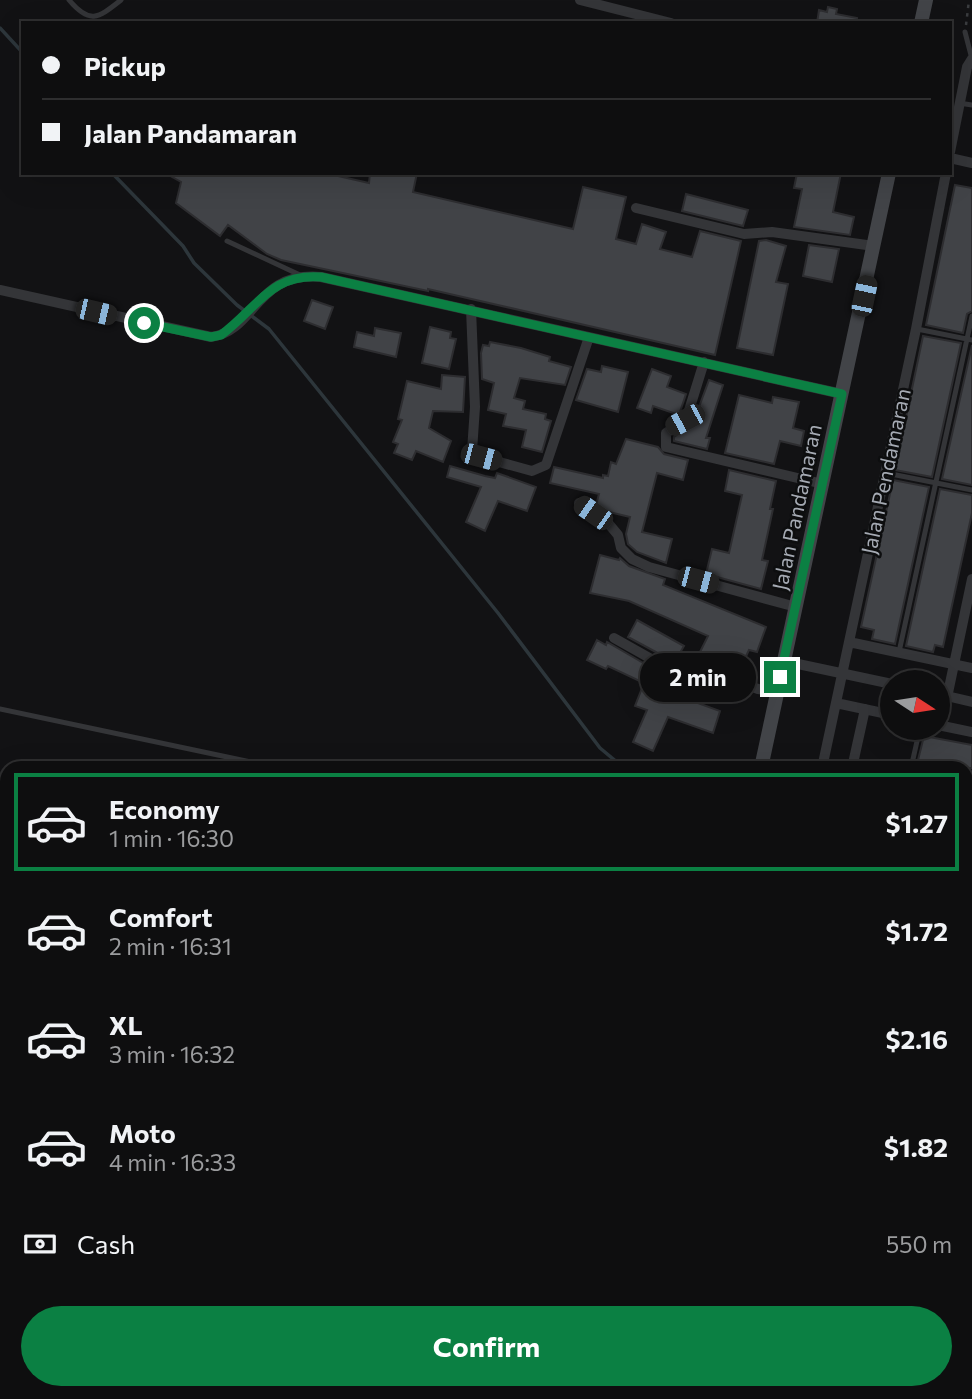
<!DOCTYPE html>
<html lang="en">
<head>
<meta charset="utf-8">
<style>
  :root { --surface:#0e0e0f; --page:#171718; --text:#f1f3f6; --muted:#9b9c9e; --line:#2e2e2f; --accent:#0b8043 }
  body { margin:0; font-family:Commissioner,sans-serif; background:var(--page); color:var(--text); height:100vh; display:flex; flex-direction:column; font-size:26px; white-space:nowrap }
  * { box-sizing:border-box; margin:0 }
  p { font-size:23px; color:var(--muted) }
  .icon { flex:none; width:38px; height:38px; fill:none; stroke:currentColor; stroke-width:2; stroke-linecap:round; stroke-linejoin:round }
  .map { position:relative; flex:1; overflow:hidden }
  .panel { position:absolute; left:0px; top:761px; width:973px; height:639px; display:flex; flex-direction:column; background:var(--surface); border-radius:21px 21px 0 0; box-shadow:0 7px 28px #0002,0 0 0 2px var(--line) }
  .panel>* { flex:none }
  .hud { position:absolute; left:21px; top:21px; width:931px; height:154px; border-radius:0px; box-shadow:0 7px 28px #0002,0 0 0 2px var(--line); display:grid; align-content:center; height:154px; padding:0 21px; background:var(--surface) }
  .needle { width:46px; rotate:102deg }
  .controls { position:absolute; left:880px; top:670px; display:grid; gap:14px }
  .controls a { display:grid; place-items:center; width:70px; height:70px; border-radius:50%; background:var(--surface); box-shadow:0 7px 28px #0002,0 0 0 2px var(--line); font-size:35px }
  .end { position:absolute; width:32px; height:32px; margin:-16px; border:9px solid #0b8043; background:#fff; box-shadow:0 0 0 4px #fff }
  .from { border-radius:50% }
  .bubble { position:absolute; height:49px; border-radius:24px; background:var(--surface); box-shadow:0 7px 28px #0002,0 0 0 2px var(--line); font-size:23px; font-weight:700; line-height:49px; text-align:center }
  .car { position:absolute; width:21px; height:42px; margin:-21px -10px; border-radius:9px; box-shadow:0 0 5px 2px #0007; background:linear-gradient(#222 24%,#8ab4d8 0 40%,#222 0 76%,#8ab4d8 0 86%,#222 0) }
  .hud b { display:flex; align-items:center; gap:24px; height:66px; font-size:26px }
  .hud b+b { border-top:2px solid var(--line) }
  .hud i { width:18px; height:18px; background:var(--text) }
  ul { padding:12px 0 0; list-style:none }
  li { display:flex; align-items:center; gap:21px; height:98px; margin:0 14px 10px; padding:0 7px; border:4px solid transparent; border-radius:0px }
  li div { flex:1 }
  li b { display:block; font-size:26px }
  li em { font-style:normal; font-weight:700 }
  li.current { border-color:var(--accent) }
  li>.icon { width:63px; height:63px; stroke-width:1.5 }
  .pay { display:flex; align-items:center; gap:18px; height:77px; padding:0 21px; font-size:26px }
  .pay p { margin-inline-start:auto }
  .button { display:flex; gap:14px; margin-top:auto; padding:14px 21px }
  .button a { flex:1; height:80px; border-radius:42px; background:var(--accent); color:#fff; font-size:28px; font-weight:700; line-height:80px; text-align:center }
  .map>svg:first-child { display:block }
  .green { fill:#1f261f }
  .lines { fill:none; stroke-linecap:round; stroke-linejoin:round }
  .stream { stroke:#2d363b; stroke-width:3.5 }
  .building { fill:#414347; stroke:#2d2d30; stroke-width:2 }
  .path { stroke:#3a3c3f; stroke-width:2.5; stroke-dasharray:3.5 5; stroke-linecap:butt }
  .lane { stroke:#343538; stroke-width:5 }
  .street { stroke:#343538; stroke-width:10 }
  .secondary { stroke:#424448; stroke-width:14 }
  .route { stroke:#0b8043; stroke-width:9 }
  .labels { text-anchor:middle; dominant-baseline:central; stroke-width:5; stroke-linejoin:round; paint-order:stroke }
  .street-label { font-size:21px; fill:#a5aab3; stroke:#0d0e0f }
</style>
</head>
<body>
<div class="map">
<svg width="972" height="1399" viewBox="0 0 972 1399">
  <rect width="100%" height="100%" fill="#121214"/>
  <!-- green -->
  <path class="green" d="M966 969 972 970V1139L966 1138Z
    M279 1393H504L502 1399H306Z"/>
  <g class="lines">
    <!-- stream -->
    <path class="stream" d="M0 28 23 53
      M112 173 183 246 194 263 237 305 269 329 498 613 600 748 624 768
      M556 1399 557 1393"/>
  </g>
  <!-- building -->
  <path class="building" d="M828 7 837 9 836 14 857 18 856 23H817L819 10 827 12Z
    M165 173H325L369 183 370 173H417L413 192 573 229 583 187 626 197 616 239 636 244 642 224 666 232 660 249 692 257 700 231 741 241 715 355 428 289V291L281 260 267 254 228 225 220 236 176 203 181 182Z
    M797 173H841L833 212 854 217 850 235 794 227 802 189 794 188Z
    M955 185 972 188V311L967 314 963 333 926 325Z
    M686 194 748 210 743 226 682 211Z
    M766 240 786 246 776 282 788 284 773 355 737 348 759 241Z
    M809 245 839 249 832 282 803 276Z
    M312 300 333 307 325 329 304 321Z
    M430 327 451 332 450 338 456 339 449 369 422 363Z
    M375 328 401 333 396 357 354 347 357 332 374 336Z
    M923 336 961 343 932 477 895 470Z
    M490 342 521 348 550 357 549 361 571 367 565 385 520 378 514 398 525 401 523 409 546 414 545 419 551 421 542 452 522 447 526 430 503 426 506 414 488 410 494 383 482 379 481 353 483 345 489 346Z
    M972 345V485L942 479Z
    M602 366 628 372 618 412 576 400 587 369 601 372Z
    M652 369 671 376 667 387 686 394 679 415 653 406 651 413 637 408Z
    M442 375 465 377 463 412 433 411 429 428 451 441 443 462 416 451 412 460 394 453 398 444 393 442 402 420 398 419 407 381 441 389Z
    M709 380 723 385 706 438H710L707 449 674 441V437L693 423Z
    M739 395 772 403 773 397 799 402 793 428 804 431 801 446 780 441 774 464 725 453Z
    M626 439 658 447 664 454 688 460 683 480 657 473 642 532 672 539 666 563 637 552 628 544 626 534 630 517 605 511 596 505 599 494 550 483 554 467 603 478V475L608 476 611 462 616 464Z
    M450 466 485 476 495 478 497 473 536 487 527 511 498 501 485 531 466 522 481 487 447 477Z
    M729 470 776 481 770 509H773L762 560 768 561 761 589 706 574 712 549 729 553 742 495 725 491Z
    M893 480 929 487 895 644 872 639 874 630 861 627Z
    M940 489 972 495V513L943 647 935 645 933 652 906 646Z
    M600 555 619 560 620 558 629 566 665 579 663 585 766 627 757 652 749 650 738 673 697 658 708 636 629 601 590 593Z
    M637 620 684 646 677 658 665 657 628 637Z
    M597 640 606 645 607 642 645 664 641 671 663 679 665 674 680 680 676 695 720 711 713 733 668 717 653 751 633 742 647 710 635 706 644 683 608 666 606 669 587 660Z
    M924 736 972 745V768H916Z"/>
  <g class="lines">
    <!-- path -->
    <path class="path" d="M966 25 969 0"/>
    <!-- lane -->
    <path class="lane" d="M69 0C90 25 98 18 121 0
      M965 32 972 59
      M959 103 972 105
      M227 241 300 275
      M917 329 972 340
      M886 473 972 490
      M899 652 972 316
      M0 709 279 768
      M911 768 920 728
      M0 1017 7 1018
      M0 1158 7 1159
      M966 1322 972 1323
      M184 1399 186 1393"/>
    <!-- street -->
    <path class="street" d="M580 0 671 23
      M950 152 967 67 972 59
      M950 158 972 163
      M636 208 744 234 772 232 874 246
      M0 290 211 337C256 331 255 271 321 277L842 394
      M471 309 475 407 472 451 481 457 532 471 546 465 589 337
      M704 362 686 420 666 433V447L823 484
      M579 503 608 523 618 535 621 548 632 559 649 567 796 607
      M614 638 662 665 696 666 758 689 777 692
      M849 642 972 668
      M784 661 892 684
      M938 694 972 702
      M836 703 892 715
      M938 725 972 732
      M941 726 972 579
      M822 768 916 329 946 173
      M852 768 865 709
      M966 840 972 842
      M966 951 972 952
      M966 1158 972 1160
      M0 1388 7 1390
      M22 1393 51 1399"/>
    <!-- secondary -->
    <path class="secondary" d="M921 23 926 0
      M761 768 889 173
      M618 1399 619 1393
      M640 1399 641 1393"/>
  </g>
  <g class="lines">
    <!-- route -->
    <path class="route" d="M144 323 211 337 221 335C258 308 270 273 321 277L842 394 780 677"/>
  </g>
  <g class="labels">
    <!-- street labels -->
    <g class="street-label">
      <text transform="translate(885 471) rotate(-78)">Jalan Pendamaran</text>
      <text transform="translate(796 507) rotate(-78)">Jalan Pandamaran</text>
    </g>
  </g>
</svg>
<div class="controls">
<a><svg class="needle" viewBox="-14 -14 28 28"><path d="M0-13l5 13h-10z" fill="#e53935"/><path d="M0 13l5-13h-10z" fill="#9b9c9e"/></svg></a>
</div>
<i class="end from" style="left:144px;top:323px"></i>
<i class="end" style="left:780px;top:677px"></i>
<div class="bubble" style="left:640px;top:653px;width:116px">2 min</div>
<i class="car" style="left:864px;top:296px;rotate:12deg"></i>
<i class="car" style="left:96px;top:312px;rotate:103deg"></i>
<i class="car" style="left:685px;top:420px;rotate:242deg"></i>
<i class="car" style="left:481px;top:457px;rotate:105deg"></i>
<i class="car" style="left:593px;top:513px;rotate:305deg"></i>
<i class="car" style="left:698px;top:580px;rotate:105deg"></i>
<div class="hud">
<b><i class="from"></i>Pickup</b>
<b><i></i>Jalan Pandamaran</b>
</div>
<section class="panel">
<ul>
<li class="current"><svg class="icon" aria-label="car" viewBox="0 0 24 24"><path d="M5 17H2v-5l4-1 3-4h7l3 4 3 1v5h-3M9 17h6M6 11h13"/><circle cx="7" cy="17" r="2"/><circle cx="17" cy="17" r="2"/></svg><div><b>Economy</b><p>1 min · 16:30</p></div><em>$1.27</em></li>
<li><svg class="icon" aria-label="car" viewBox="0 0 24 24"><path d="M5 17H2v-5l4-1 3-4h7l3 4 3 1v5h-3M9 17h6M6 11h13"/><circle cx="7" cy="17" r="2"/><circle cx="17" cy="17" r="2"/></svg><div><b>Comfort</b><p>2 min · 16:31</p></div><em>$1.72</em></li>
<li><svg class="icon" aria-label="car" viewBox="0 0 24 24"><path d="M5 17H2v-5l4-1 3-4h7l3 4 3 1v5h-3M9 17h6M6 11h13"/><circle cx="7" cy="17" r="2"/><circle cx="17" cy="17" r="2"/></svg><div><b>XL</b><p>3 min · 16:32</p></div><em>$2.16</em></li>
<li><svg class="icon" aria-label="car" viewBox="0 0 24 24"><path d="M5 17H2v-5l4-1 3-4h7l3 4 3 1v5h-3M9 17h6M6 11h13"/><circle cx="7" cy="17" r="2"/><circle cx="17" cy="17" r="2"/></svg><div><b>Moto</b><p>4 min · 16:33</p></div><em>$1.82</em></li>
</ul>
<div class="pay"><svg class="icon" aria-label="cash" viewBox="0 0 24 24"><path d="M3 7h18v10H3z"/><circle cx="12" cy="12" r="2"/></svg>Cash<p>550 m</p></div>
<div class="button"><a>Confirm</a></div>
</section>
</div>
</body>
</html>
